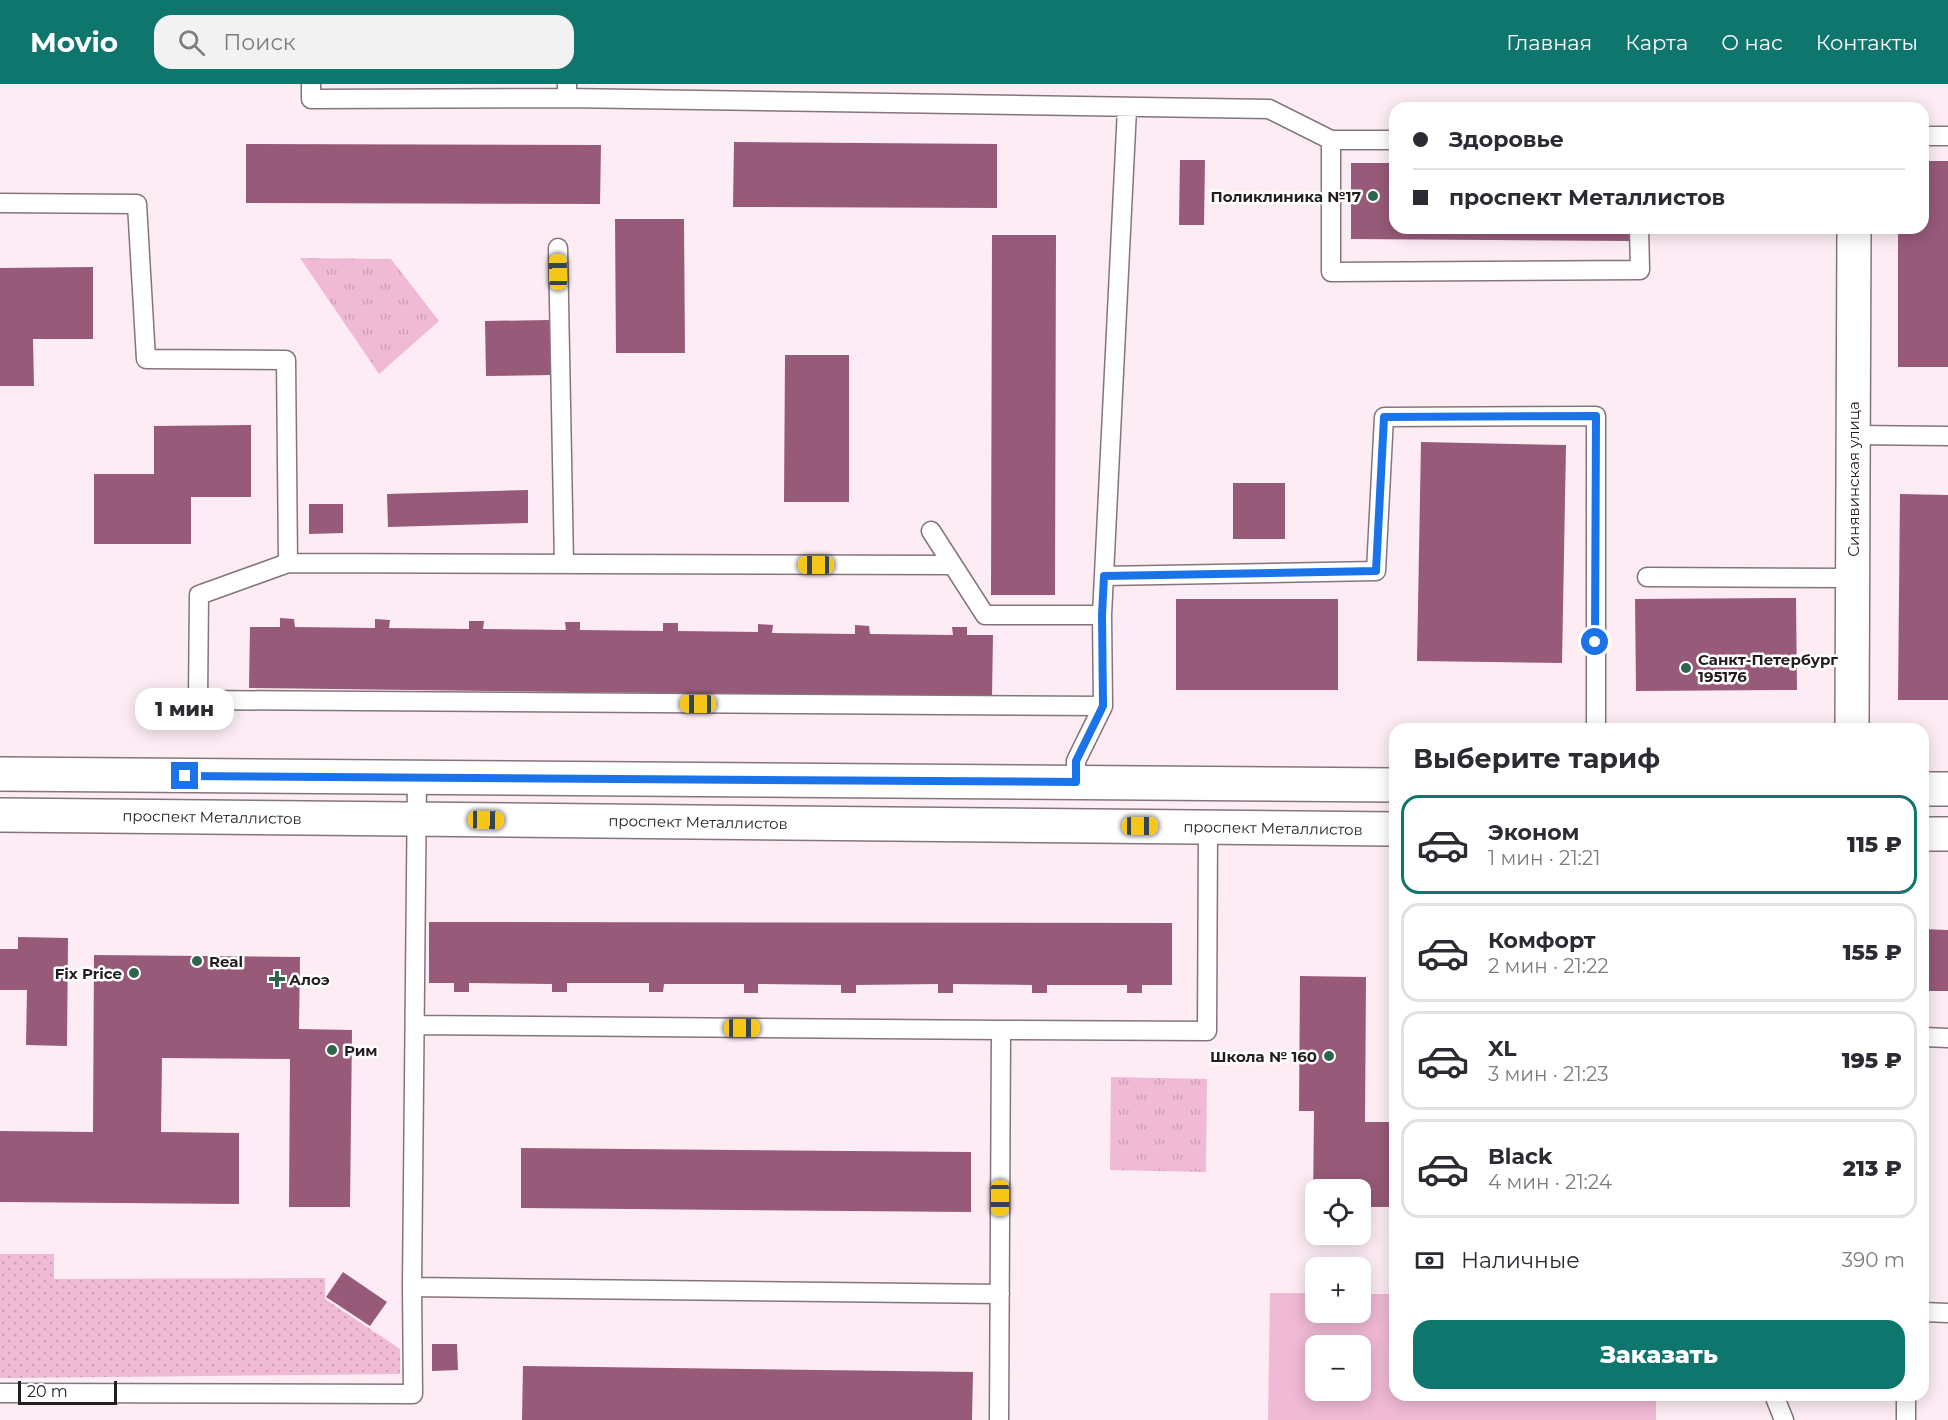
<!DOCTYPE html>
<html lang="ru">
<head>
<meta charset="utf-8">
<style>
  :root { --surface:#fff; --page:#f2f2f3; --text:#2b2b33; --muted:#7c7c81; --line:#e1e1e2; --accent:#0f766e }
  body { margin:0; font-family:Montserrat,sans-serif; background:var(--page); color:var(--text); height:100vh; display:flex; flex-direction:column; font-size:22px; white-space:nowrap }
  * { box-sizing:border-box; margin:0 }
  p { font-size:20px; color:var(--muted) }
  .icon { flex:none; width:33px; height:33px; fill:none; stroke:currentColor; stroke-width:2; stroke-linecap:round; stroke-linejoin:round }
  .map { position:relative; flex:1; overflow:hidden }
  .side { position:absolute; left:1389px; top:639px; width:540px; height:678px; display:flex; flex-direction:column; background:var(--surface); border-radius:18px; box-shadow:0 3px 15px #0003 }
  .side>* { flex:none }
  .banner { position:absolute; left:1389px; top:18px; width:540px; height:132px; border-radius:18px; box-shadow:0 3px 15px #0003; display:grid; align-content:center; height:132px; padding:0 24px; background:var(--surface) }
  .tools { position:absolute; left:1305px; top:1095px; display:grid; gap:12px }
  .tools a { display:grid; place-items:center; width:66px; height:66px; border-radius:12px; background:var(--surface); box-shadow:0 3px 15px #0003; font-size:30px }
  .scale { position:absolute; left:18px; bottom:15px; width:99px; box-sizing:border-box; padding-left:6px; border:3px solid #231d20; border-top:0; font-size:16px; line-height:21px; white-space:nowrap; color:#231d20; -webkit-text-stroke:4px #fff; paint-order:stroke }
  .end { position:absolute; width:27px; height:27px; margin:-14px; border:8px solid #1a73e8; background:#fff; box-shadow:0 0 0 3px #fff }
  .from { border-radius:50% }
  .bubble { position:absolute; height:42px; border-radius:18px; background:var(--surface); box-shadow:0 3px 15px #0003; font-size:20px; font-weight:800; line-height:42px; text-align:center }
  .car { position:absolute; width:18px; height:36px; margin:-18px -9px; border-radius:8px; box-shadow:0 0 4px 2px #0007; background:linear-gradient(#f5c518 24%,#345 0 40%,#f5c518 0 76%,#345 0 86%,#f5c518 0) }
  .banner b { display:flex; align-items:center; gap:21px; height:57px; font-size:22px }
  .banner b+b { border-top:2px solid var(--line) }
  .banner i { width:15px; height:15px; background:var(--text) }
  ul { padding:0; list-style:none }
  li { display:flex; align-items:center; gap:18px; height:99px; margin:0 12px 9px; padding:0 12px; border:3px solid var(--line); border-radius:18px }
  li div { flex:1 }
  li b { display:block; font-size:22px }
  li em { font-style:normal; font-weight:800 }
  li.selected { border-color:var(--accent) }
  li>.icon { width:54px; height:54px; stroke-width:1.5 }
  h2 { padding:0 24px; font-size:27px; line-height:72px }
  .pay { display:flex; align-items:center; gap:15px; height:66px; padding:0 24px; font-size:22px }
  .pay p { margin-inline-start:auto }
  .action { display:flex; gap:12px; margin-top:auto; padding:12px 24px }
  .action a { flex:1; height:69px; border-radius:18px; background:var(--accent); color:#fff; font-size:24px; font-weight:800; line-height:69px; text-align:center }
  header { display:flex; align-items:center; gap:36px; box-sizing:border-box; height:84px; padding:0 30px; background:var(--accent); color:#fff }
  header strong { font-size:28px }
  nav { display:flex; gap:33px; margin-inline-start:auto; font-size:21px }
  .search { width:420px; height:54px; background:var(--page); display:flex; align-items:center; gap:15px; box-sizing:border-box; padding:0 21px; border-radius:18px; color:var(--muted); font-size:22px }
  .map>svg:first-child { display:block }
  .grass { fill:url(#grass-dots) }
  .park { fill:url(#park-tufts) }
  .pitch { fill:#f0b9d4; fill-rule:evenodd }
  .building { fill:#975a79 }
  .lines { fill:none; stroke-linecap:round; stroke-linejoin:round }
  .service-casing { stroke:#84757c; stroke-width:21 }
  .minor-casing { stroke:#84757c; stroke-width:36 }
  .tertiary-casing { stroke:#84757c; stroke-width:36 }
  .service { stroke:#fff; stroke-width:18 }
  .minor { stroke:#fff; stroke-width:33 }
  .tertiary { stroke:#fff; stroke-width:33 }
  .route { stroke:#1a73e8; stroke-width:8 }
  .poi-dot { fill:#2f654c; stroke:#fff; stroke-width:2 }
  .labels { text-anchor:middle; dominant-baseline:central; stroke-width:5; stroke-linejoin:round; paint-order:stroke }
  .poi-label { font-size:15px; font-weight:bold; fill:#231d20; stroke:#fff; text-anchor:start }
  .street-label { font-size:15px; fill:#231d20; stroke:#fff }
</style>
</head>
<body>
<header>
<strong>Movio</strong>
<div class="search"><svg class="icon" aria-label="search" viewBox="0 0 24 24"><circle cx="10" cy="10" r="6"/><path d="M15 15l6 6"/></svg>Поиск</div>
<nav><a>Главная</a><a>Карта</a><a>О нас</a><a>Контакты</a></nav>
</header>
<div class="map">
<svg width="1948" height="1336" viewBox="0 0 1948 1336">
  <defs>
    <pattern id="grass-dots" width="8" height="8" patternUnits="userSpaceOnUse" patternTransform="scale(1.5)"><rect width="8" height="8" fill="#f0b9d4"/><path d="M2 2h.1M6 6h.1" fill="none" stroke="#ce9fb6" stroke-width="1.8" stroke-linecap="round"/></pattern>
    <pattern id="park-tufts" width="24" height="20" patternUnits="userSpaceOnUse" patternTransform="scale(1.5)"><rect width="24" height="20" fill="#f0b9d4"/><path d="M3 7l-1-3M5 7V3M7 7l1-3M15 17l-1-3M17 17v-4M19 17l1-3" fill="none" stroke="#ce9fb6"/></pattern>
  </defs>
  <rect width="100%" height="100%" fill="#fdecf4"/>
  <!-- grass -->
  <path class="grass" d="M0 1170H54V1195L325 1194V1215L400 1265V1290L0 1294Z"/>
  <!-- park -->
  <path class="park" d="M300 174 391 175 439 237 379 290Z
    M1111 993 1207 995 1206 1088 1110 1086Z"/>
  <!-- pitch -->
  <path class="pitch" d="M1270 1209H1315L1316 1228H1360L1361 1210H1395V1311H1656V1336H1268ZM1316 1262H1360V1306H1316Z"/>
  <!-- building -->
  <path class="building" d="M734 58 997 60V124L733 123Z
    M246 60 601 61 600 120 246 119Z
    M1180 76H1205L1204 141H1179Z
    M1923 77H1948V283H1898V144H1923Z
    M1351 79H1395V144H1631V157L1351 155Z
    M615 135H684L685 269H616Z
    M992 151H1056L1055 511H991Z
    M93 183V255H33L34 302H0V184Z
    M550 236 551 291 486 292 485 237Z
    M785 271H849V418H784Z
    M251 341V413H191V460H94V390H154V342Z
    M1421 358 1566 361 1562 579 1417 577Z
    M1233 399H1285V455H1233Z
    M528 406V439L388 443 387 410Z
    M1900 410 1948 411V616H1898Z
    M309 420H343V449L309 450Z
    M1796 514 1797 606 1636 607 1635 515Z
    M1176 515H1338V606H1176Z
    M280 534 294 535 295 543 375 544V535L390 536 389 544 469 545V537H484L483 545 566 546 565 538H580V546L663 547V539H678V547L758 548V540L773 541 772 549 855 550V541L869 542 870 550 953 551 952 543H967V551H993L992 613 249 604 250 543H280Z
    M429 838 1172 839V901H1142V909H1127V901H1047V909H1032V901L953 900V909H938V900L856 901V909H841V901L758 900V909H744V900H664L663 908H649V899H567V908H552V900L469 899V908H454V899H429Z
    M1923 845 1948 846V907H1923Z
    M18 853 68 854 67 962 26 961 27 906H0V865H18Z
    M94 871 300 873 299 945 352 946 350 1123H289L290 975 162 974 161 1048 239 1049V1120L0 1118V1047L93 1048Z
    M1300 892 1366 893 1365 1038H1395V1123H1360V1106H1316V1122H1313L1314 1027H1299Z
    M521 1064 971 1068V1128L521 1124Z
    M343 1188 387 1218 370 1242 326 1213Z
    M432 1260H457L458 1286 432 1287Z
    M523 1282 973 1288 972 1336H522Z"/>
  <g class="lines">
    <!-- service casing -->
    <g class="service-casing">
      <path id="service" d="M311 0V15L567 14V0
        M567 14 1269 25 1331 56H1395
        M1923 52H1948
        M1331 56V188L1640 186 1639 144
        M0 119 137 120 146 275 286 276 288 479
        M558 164 564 480
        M1853 351 1948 352
        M931 447 985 531H1102
        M953 481 288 479 199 511 198 616 1103 622
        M1104 492 1376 487 1384 333 1596 332V645
        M1647 493 1853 494
        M1076 698V677L1103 622 1102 531 1127 25
        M415 941 1001 946
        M1923 953 1948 954
        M412 1203 1000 1210
        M1923 1228 1948 1229
        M0 1309 413 1310 412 1203 417 693
        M1774 1311 1784 1336
        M1906 1311V1336
        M999 1336 1001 946 1207 947 1208 743"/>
    </g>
    <!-- minor casing -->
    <g class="minor-casing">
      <path id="minor" d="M1852 645 1854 144"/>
    </g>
    <!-- tertiary casing -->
    <g class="tertiary-casing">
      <path id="tertiary" d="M0 690 1395 701
        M1923 705H1948
        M0 731 1395 745
        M1923 750H1948"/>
    </g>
    <!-- service -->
    <use href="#service" class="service"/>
    <!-- minor -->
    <use href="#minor" class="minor"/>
    <!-- tertiary -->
    <use href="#tertiary" class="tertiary"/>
  </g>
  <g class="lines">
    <!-- route -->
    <path class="route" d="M185 692 1076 698V677L1103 622 1102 531 1104 492 1376 487 1384 333 1596 332 1595 558"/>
  </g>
  <!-- markers -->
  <g class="poi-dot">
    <circle cx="1373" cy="112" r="6"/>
    <circle cx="1686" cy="584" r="6"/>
    <circle cx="197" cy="877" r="6"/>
    <circle cx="134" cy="889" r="6"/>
    <path d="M274 886h6v6h6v6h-6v6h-6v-6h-6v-6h6z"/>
    <circle cx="332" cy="966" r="6"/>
    <circle cx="1329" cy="972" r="6"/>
  </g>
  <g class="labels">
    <!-- poi labels -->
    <g class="poi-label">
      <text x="1361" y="112" text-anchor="end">Поликлиника №17</text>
      <text x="1698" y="575">Санкт-Петербург<tspan x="1698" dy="17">195176</tspan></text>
      <text x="209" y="877">Real</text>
      <text x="122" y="889" text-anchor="end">Fix Price</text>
      <text x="289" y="895">Алоэ</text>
      <text x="344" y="966">Рим</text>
      <text x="1317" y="972" text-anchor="end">Школа № 160</text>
    </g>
    <!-- street labels -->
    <g class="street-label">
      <text transform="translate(1853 395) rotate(-90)">Синявинская улица</text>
      <text transform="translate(212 733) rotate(1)">проспект Металлистов</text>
      <text transform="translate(698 738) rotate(1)">проспект Металлистов</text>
      <text transform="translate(1273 744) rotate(1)">проспект Металлистов</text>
    </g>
  </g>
</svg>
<div class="tools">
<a><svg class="icon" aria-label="locate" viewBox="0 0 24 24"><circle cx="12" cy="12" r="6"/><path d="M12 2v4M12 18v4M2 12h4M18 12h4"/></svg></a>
<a>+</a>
<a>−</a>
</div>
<div class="scale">20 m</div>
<i class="end from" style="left:1595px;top:558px"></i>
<i class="end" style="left:185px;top:692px"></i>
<div class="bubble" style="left:135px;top:604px;width:99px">1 мин</div>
<i class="car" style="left:558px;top:188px;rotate:359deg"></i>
<i class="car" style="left:816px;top:481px;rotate:270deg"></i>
<i class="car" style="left:698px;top:620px;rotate:270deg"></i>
<i class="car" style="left:486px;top:736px;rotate:91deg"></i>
<i class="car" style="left:1140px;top:742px;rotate:90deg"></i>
<i class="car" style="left:742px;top:944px;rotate:90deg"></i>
<i class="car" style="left:1000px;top:1114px;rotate:180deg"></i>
<div class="banner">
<b><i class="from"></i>Здоровье</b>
<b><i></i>проспект Металлистов</b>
</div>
<section class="side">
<h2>Выберите тариф</h2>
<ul>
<li class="selected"><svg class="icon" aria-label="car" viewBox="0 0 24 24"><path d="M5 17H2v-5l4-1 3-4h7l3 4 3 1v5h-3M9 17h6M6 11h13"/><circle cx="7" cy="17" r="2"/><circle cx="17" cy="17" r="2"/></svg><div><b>Эконом</b><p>1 мин · 21:21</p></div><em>115 ₽</em></li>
<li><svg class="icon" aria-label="car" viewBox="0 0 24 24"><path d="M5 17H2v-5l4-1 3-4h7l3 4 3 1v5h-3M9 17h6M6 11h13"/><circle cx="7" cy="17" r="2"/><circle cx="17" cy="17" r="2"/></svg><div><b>Комфорт</b><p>2 мин · 21:22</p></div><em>155 ₽</em></li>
<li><svg class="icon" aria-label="car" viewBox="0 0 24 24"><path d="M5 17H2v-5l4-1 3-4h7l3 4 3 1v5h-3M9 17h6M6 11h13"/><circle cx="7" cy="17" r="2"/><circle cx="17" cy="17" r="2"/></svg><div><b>XL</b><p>3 мин · 21:23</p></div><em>195 ₽</em></li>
<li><svg class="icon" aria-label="car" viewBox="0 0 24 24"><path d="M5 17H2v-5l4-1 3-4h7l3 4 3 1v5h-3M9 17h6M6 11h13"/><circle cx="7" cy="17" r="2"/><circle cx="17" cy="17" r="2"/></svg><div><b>Black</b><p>4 мин · 21:24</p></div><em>213 ₽</em></li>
</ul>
<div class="pay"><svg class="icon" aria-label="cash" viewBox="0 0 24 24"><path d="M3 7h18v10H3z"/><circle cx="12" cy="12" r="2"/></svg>Наличные<p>390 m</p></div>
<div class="action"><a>Заказать</a></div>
</section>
</div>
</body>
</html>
